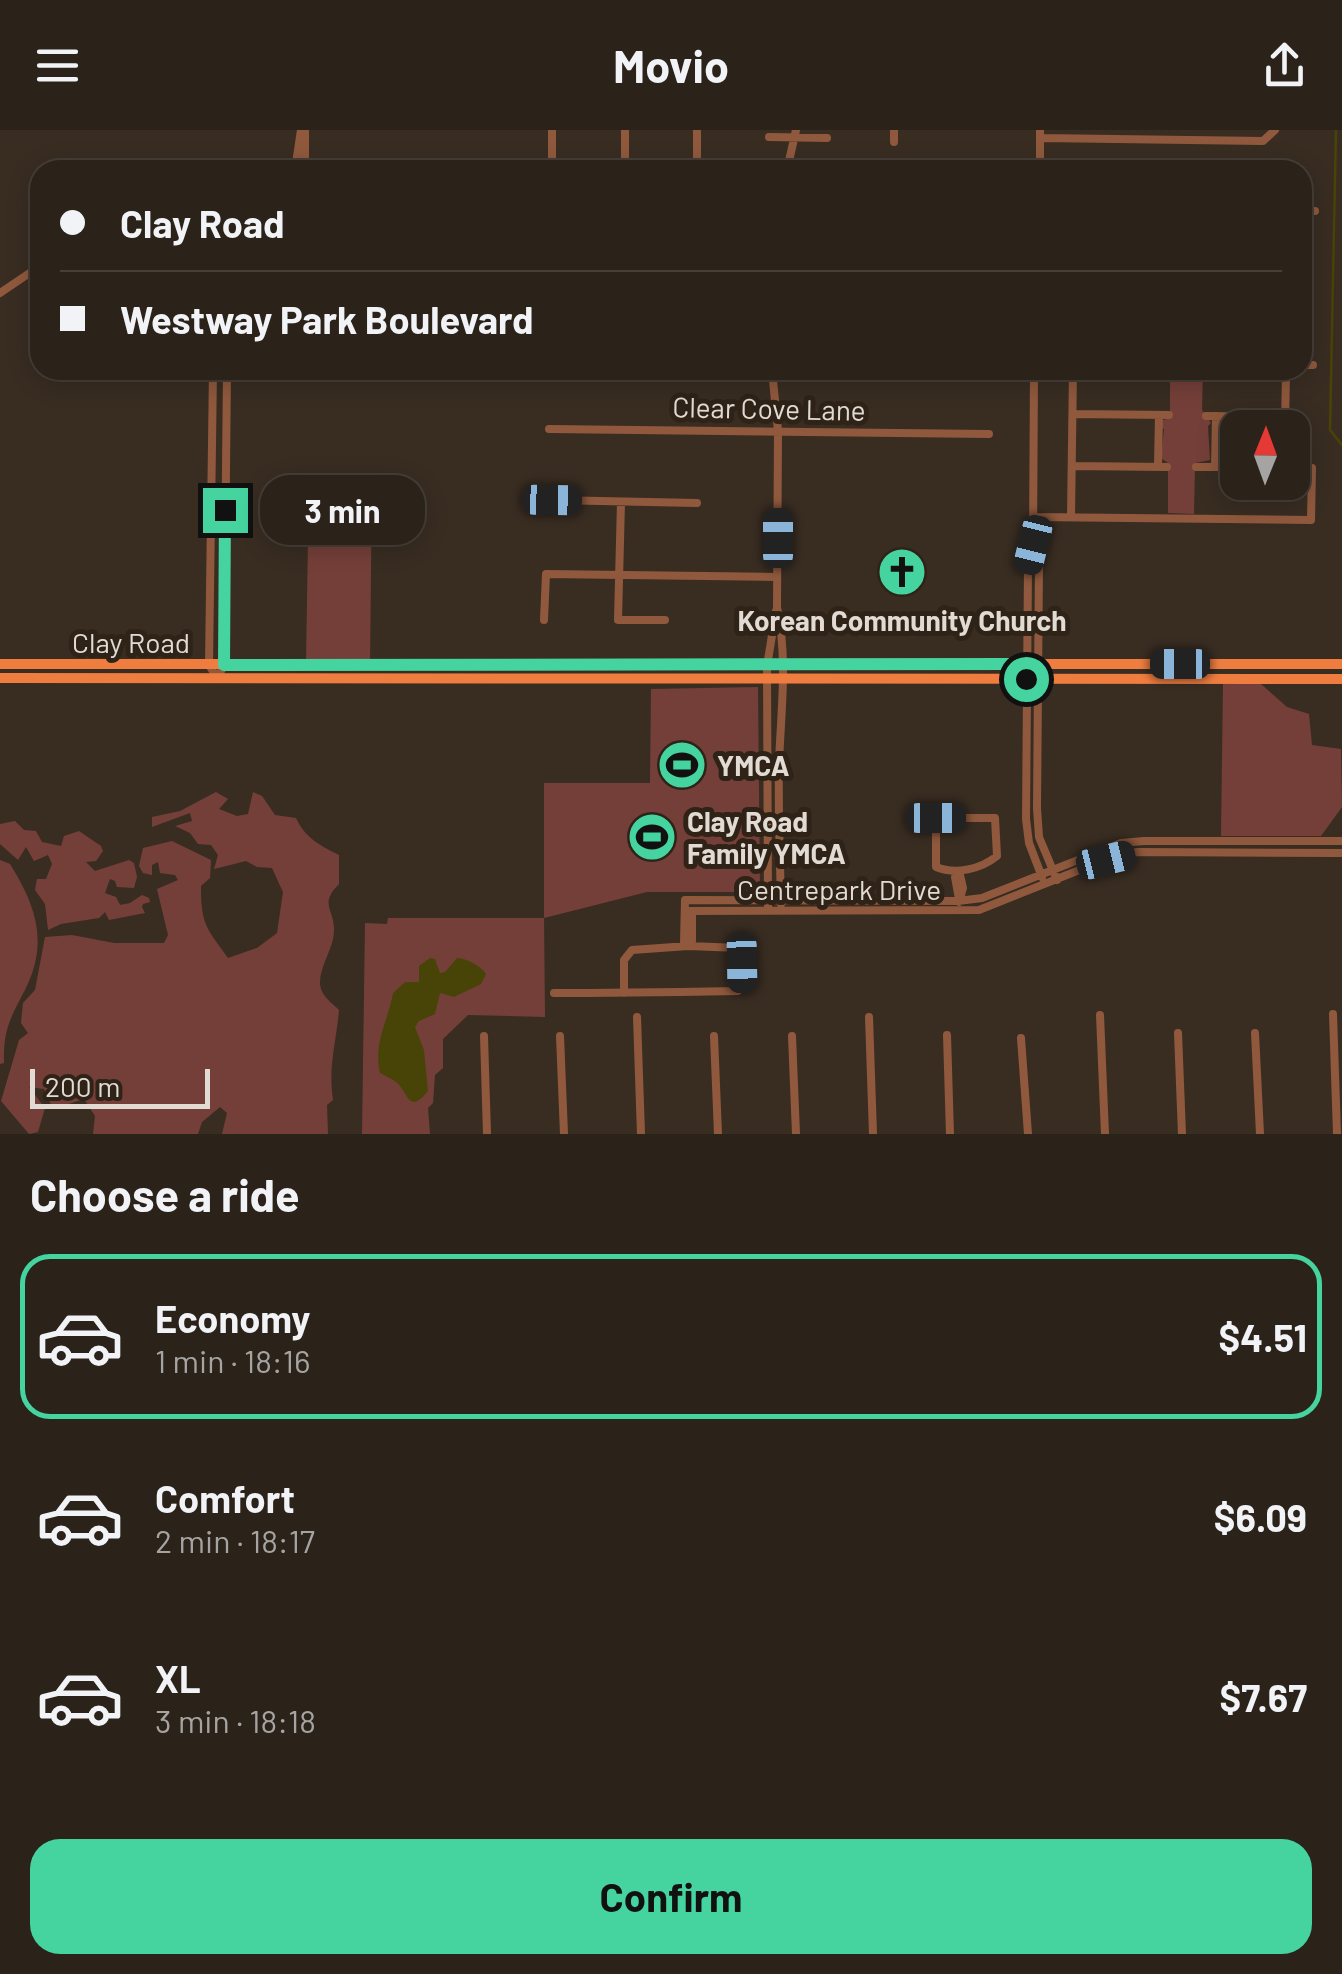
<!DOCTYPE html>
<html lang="en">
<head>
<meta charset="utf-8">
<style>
  :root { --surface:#2b221a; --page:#372f27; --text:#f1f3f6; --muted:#a6a4a2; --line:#473f39; --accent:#45d49f }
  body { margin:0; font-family:Barlow,sans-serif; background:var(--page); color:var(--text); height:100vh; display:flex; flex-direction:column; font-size:38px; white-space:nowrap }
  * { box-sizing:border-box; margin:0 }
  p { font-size:32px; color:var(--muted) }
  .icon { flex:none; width:55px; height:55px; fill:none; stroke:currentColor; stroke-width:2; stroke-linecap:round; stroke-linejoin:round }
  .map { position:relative; height:1004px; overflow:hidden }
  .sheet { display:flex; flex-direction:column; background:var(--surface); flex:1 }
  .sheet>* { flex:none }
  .hud { position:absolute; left:30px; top:30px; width:1282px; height:220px; border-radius:30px; box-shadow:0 5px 25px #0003,0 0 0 2px var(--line); display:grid; align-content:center; height:220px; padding:0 30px; background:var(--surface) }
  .needle { width:65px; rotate:1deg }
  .buttons { position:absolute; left:1220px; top:280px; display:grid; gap:20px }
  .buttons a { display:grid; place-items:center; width:90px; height:90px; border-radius:20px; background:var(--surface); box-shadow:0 5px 25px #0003,0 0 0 2px var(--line); font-size:50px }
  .scale { position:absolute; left:30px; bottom:25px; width:180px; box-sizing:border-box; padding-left:10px; border:5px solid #e2dbd3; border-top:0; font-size:28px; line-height:35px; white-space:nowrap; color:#e2dbd3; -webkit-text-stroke:8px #2f2318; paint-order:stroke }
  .end { position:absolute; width:45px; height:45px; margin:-22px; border:12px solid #45d49f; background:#111; box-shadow:0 0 0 5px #111 }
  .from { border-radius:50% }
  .bubble { position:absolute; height:70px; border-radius:30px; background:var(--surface); box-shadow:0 5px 25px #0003,0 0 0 2px var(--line); font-size:32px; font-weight:700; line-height:70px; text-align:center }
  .car { position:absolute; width:30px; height:60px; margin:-30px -15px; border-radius:12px; box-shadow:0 0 8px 2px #0007; background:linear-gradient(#222 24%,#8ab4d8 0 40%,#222 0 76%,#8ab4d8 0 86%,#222 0) }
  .hud b { display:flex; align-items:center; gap:35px; height:95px; font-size:38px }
  .hud b+b { border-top:2px solid var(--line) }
  .hud i { width:25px; height:25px; background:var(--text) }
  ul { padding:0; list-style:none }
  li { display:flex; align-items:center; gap:30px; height:165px; margin:0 20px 15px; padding:0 10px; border:5px solid transparent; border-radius:30px }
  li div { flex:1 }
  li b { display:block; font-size:38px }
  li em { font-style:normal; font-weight:700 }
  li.on { border-color:var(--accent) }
  li>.icon { width:90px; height:90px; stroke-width:1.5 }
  h2 { padding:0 30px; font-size:45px; line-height:120px }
  .action { display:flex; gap:20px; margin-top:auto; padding:20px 30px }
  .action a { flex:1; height:115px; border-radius:30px; background:var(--accent); color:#111; font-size:40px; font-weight:700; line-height:115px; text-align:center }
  header { display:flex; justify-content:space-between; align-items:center; height:130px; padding:0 30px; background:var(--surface); font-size:45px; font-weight:700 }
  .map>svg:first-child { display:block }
  .green { fill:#753f39 }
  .water { fill:#484408 }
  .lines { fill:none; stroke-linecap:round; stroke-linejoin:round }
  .stream { stroke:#484408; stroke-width:2.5 }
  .minor { stroke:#90593d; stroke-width:8 }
  .major { stroke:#ee7d3f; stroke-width:10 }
  .route { stroke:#45d49f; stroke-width:12 }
  .labels { text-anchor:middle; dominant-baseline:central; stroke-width:10; stroke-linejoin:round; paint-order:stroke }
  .street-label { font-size:28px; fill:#e2dbd3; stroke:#2f2318 }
  .poi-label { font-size:28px; font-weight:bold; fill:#e2dbd3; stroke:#2f2318; text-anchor:start }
</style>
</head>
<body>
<header><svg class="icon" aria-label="menu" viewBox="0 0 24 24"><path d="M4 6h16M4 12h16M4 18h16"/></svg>Movio<svg class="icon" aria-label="share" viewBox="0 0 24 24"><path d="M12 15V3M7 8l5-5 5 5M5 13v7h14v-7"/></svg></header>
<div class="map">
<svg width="1342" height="1004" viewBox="0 0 1342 1004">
  <rect width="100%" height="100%" fill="#392d22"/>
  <!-- green -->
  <path class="green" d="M1170 240H1203L1202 280 1211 293 1208 296 1210 330 1195 333 1194 384 1168 383V333L1161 328 1164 299 1161 298 1163 290 1170 288Z
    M309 346H372L370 535H306Z
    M1223 554H1261L1287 577 1309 584 1312 615 1341 619 1342 677 1321 706H1221Z
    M758 557 760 762H647L544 788 545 887 468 885 443 909V938L435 945 433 973 428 978 430 1004H444H362L365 793 387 794 388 788H544V653H650L651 559Z
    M216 662 228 669 219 679 237 686 248 684 253 662 262 666 275 685 296 688C305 708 321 716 339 725V754C319 774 334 779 334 799 335 817 319 836 320 854 321 866 331 872 339 880 336 914 328 936 333 970L327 975 328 1004H222L227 983 220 977 202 992 198 1004H93L95 986 84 969 53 979 44 959 29 957 45 978 38 1002 29 1004 1 971 19 910 28 903 21 893 23 873 35 860 45 807 72 805 114 813H164L168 805 157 759 178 750 175 745 160 743 158 732 152 735V745L143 743 139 736 143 718 172 711 211 730 210 748 201 756C201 795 206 797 228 828L257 818 277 803 283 762 272 738 257 737 246 731 214 739 218 725 211 715 198 714 190 703 175 696 192 691 190 683 152 697V687L180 681Z
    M15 691 24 700 36 701 42 712 61 716 64 706 79 701 101 716 103 721 96 731 86 732 95 741 129 730 134 733 137 747 134 758 117 757 115 751 110 749 105 763 116 767 120 775 130 773 142 765 149 768 150 772 143 774 142 777 145 783 109 790 105 782 99 788 61 794 48 800 45 774 35 760 37 749H46L52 734 48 725 34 731 26 717 18 730 0 714V694Z
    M0 730 10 734C36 776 49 812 25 860 10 888 3 901 4 933L0 934Z"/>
  <!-- water -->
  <path class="water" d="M430 828 435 829 440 843 445 842 457 828C465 828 482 836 486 844L481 854 454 867 440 863 435 884 419 891 415 897 424 920 428 961C408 986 408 961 396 952 391 948 385 946 380 943 373 912 388 892 393 863L405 852H419V836Z"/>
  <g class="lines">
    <!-- stream -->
    <path class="stream" d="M1336 0 1330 300 1342 315"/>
    <!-- minor -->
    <path class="minor" d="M305 0V40
      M894 0V12
      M769 7 827 8
      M1040 8 1263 11 1275 0
      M295 40 301 0
      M552 40V0
      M625 40V0
      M697 40V0
      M787 40 796 0
      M1040 40V0
      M1302 81H1315
      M0 163 40 136
      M1302 235H1313
      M213 240 209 535 217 548
      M772 240 778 301 777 477C788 529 781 580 779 633 778 680 780 727 781 774
      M1034 240 1033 415 1028 435 1026 689 1029 713 1042 747
      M1073 284 1169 285
      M1206 286 1285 287
      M1285 298 1286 240
      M549 299 989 304
      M1072 336 1167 337
      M1158 336 1159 285
      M1196 337H1238
      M1215 337 1216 286
      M552 370 697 373
      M621 372 618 490H665
      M1033 387 1311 390 1312 338H1292
      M1071 387 1073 240
      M1034 419 1039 434 1037 678 1039 707 1057 750
      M544 490 546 444 777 447
      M217 549 224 535 227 240
      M936 688H995L997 726C981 739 956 745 936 737Z
      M959 769 955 747 959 743
      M959 772 963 758 959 741
      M768 776 767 536 776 481
      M685 781 979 780 1107 729 1137 722 1342 723
      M688 816 684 812 685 770 958 771 982 768 1121 713 1144 711H1342
      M688 816 692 811V781
      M554 863C615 863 677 862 738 861L743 855 740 818 688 816 632 820 624 830V863
      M1333 884 1337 1004
      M1100 885 1105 1004
      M637 887 641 1004
      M869 887 873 1004
      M1178 903 1182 1004
      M1255 903 1260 1004
      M947 905 950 1004
      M484 906 487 1004
      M560 906 564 1004
      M714 906 718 1004
      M792 906 796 1004
      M1021 908 1028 1004"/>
    <!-- major -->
    <path class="major" d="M0 534H1342
      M0 548 1342 549"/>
  </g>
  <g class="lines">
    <!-- route -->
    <path class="route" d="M225 380 224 535 1038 534 1039 549H1026"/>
  </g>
  <!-- icons -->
  <defs>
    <g id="church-disc" transform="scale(2.5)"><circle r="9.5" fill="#45d49f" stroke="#2f2318"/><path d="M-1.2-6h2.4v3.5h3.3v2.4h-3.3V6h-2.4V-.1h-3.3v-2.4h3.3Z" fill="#111"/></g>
    <g id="stadium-disc" transform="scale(2.5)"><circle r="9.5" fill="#45d49f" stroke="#2f2318"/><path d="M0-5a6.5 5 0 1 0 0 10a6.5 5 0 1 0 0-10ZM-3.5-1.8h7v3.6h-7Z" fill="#111"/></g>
  </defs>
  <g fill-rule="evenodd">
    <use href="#church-disc" x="902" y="442"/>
    <use href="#stadium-disc" x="682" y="635"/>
    <use href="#stadium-disc" x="652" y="707"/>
  </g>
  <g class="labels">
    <!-- street labels -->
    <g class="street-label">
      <text transform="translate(769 278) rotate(1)">Clear Cove Lane</text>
      <text x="131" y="512">Clay Road</text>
      <text x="839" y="759">Centrepark Drive</text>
    </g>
    <!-- poi labels -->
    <g class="poi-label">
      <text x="902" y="490" text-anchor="middle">Korean Community Church</text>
      <text x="717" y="635">YMCA</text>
      <text x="687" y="691">Clay Road<tspan x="687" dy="32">Family YMCA</tspan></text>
    </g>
  </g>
</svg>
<div class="buttons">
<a><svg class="needle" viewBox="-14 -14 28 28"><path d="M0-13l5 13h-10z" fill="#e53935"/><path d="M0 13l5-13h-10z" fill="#a6a4a2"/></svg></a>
</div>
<div class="scale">200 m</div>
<i class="end from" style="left:1026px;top:549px"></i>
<i class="end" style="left:225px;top:380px"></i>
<div class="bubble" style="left:260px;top:345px;width:165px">3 min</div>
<i class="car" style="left:552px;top:370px;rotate:91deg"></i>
<i class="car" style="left:778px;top:408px;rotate:0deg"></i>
<i class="car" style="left:1033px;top:415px;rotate:194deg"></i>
<i class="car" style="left:1180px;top:534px;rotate:270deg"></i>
<i class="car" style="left:936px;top:688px;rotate:90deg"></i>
<i class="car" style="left:1106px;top:730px;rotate:76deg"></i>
<i class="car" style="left:742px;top:833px;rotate:179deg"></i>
<div class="hud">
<b><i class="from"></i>Clay Road</b>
<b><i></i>Westway Park Boulevard</b>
</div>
</div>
<section class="sheet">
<h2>Choose a ride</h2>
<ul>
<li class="on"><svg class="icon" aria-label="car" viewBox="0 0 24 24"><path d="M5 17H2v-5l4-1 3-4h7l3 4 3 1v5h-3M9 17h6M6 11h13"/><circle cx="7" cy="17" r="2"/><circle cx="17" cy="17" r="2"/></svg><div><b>Economy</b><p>1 min · 18:16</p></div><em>$4.51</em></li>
<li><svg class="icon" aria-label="car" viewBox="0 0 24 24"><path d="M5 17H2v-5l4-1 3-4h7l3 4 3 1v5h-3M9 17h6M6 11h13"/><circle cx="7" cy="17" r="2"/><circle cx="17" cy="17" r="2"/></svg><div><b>Comfort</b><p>2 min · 18:17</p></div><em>$6.09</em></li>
<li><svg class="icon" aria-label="car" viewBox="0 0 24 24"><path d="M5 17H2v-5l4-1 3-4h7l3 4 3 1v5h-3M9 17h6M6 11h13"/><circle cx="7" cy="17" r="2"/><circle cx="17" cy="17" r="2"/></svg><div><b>XL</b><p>3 min · 18:18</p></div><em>$7.67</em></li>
</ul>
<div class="action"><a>Confirm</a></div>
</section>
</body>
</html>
